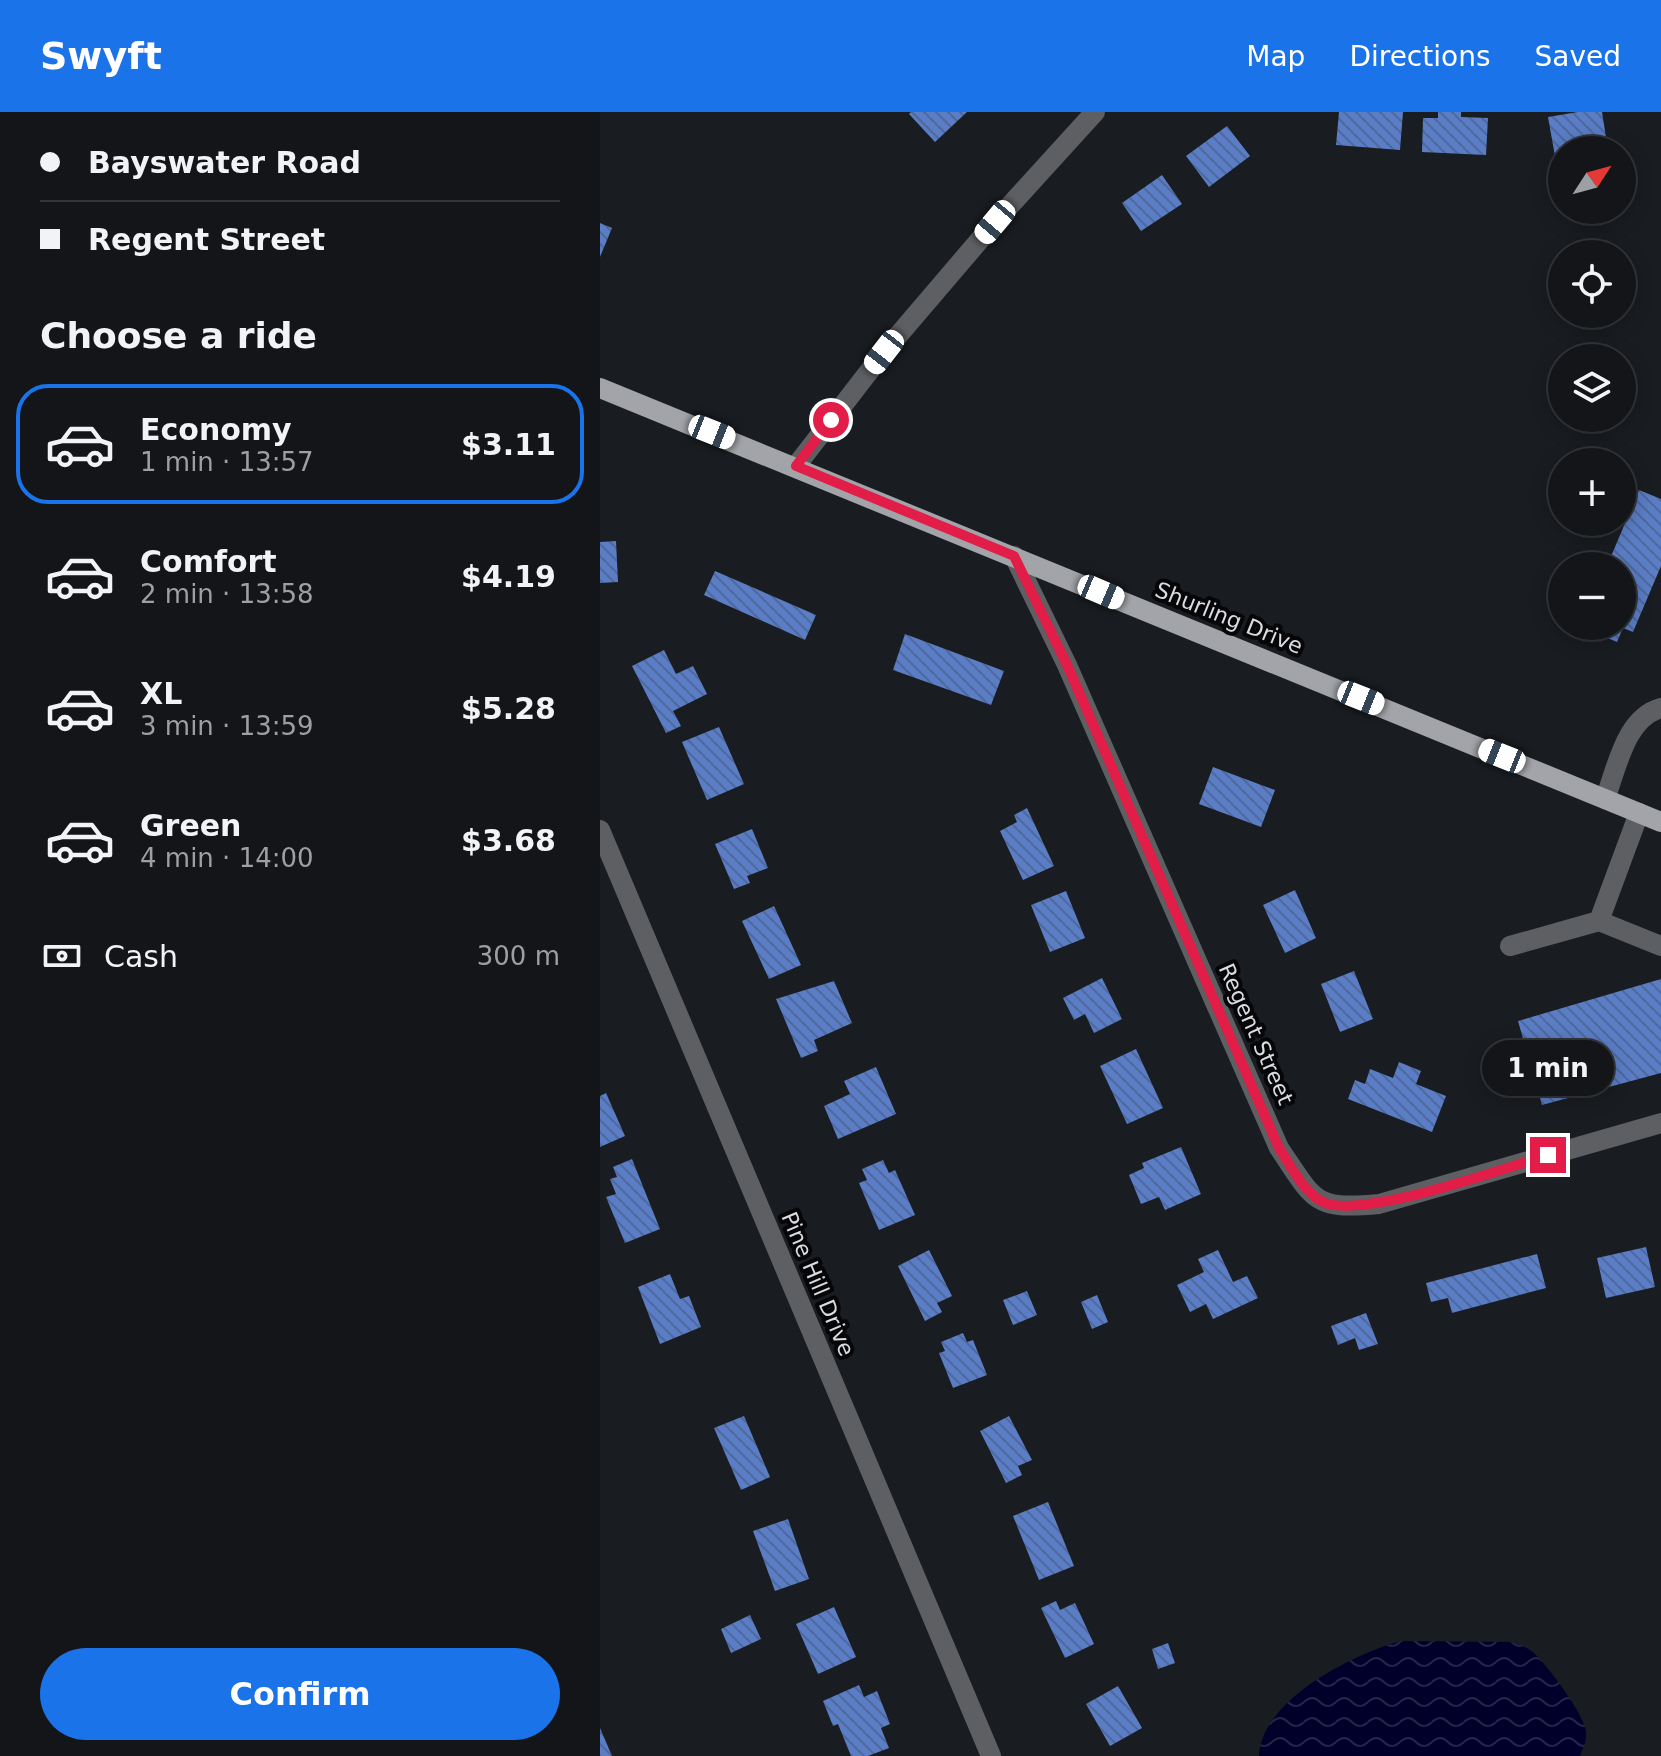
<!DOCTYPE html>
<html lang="en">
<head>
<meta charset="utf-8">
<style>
  :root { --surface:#131518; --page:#1c1e21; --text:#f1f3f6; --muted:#9d9fa2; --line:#323437; --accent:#1a73e8 }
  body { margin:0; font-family:"DejaVu Sans",sans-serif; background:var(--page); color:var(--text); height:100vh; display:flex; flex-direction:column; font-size:30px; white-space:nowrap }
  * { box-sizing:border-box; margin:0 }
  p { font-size:26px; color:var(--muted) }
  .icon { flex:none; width:44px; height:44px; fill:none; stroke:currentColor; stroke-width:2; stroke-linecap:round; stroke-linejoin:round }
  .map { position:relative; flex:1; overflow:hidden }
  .drawer { display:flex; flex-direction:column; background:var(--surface); width:600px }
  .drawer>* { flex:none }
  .guide { display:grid; align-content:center; height:176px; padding:0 40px; background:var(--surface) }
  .needle { width:52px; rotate:54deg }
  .buttons { position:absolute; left:948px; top:24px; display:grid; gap:16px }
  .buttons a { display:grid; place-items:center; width:88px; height:88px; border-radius:50%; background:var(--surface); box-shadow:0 4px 20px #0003,0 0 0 2px var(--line); font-size:40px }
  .end { position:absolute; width:36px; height:36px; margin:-18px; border:10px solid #e11d48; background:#fff; box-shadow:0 0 0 4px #fff }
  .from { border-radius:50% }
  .bubble { position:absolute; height:56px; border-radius:28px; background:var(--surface); box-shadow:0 4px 20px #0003,0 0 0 2px var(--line); font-size:26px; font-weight:700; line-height:56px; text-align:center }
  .car { position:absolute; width:24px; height:48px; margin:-24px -12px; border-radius:10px; box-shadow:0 0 6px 2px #0007; background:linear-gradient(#fff 24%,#345 0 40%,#fff 0 76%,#345 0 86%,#fff 0) }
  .guide b { display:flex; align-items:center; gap:28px; height:76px; font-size:30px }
  .guide b+b { border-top:2px solid var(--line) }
  .guide i { width:20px; height:20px; background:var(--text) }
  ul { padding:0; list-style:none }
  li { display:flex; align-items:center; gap:24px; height:120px; margin:0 16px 12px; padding:0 24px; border:4px solid transparent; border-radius:32px }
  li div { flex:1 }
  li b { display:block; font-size:30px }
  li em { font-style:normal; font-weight:700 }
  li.on { border-color:var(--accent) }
  li>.icon { width:72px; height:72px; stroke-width:1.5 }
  h2 { padding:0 40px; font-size:36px; line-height:96px }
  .pay { display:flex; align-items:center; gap:20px; height:88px; padding:0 40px; font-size:30px }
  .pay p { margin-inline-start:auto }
  .primary-button { display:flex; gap:16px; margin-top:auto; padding:16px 40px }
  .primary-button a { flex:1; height:92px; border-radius:48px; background:var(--accent); color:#fff; font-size:32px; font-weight:700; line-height:92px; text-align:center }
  header { display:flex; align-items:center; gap:48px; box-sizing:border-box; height:112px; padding:0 40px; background:var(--accent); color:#fff }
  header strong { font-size:38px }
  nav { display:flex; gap:44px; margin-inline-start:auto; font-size:28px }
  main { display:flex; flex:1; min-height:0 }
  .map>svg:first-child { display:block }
  .water { fill:url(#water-waves) }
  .building { fill:url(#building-back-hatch) }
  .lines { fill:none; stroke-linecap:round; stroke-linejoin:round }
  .minor { stroke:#5e5f62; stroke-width:20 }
  .major { stroke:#a2a4a9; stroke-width:20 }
  .route { stroke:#e11d48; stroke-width:10 }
  .labels { text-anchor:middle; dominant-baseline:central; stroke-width:8; stroke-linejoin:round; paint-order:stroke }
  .street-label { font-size:22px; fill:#dadcdf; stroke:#060608 }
</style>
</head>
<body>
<header>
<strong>Swyft</strong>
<nav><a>Map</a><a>Directions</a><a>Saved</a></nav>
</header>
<main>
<section class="drawer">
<div class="guide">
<b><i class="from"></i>Bayswater Road</b>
<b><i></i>Regent Street</b>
</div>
<h2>Choose a ride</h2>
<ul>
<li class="on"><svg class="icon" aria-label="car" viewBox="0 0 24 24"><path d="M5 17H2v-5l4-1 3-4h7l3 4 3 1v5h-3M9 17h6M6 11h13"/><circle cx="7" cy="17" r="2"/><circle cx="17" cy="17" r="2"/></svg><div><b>Economy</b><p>1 min · 13:57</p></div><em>$3.11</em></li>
<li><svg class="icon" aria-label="car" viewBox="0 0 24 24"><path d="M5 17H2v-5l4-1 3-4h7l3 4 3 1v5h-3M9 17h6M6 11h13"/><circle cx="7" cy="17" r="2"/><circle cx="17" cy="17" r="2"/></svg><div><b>Comfort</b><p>2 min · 13:58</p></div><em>$4.19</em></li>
<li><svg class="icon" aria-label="car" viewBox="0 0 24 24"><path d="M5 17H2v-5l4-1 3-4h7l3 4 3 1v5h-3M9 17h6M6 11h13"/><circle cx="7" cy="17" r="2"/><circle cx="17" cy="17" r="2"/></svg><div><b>XL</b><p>3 min · 13:59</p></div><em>$5.28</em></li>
<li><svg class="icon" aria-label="car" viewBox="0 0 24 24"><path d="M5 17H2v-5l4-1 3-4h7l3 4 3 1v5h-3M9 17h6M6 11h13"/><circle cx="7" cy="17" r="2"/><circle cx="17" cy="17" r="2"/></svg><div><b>Green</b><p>4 min · 14:00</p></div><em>$3.68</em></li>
</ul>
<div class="pay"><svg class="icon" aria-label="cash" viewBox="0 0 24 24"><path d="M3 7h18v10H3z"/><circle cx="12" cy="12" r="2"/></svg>Cash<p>300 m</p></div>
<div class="primary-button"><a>Confirm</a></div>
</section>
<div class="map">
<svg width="1061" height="1644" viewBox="0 0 1061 1644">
  <defs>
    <pattern id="water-waves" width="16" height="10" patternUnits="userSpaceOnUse" patternTransform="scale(2)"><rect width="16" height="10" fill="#00002b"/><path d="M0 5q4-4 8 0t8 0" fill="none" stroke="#252549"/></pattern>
    <pattern id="building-back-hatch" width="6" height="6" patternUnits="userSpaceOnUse" patternTransform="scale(2)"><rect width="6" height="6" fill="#5a7dc5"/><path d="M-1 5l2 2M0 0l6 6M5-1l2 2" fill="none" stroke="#516898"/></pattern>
  </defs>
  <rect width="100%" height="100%" fill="#191c20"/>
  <!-- water -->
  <path class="water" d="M801 1529 912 1530C920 1533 928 1536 934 1541 947 1553 985 1603 986 1620 987 1629 983 1636 980 1644H659C661 1588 753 1542 801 1529Z"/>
  <!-- building -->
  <path class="building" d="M311 0H367L335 30 309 2Z
    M739 0H803L800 38 736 33Z
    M838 0H861V5L888 6 886 43 822 40 823 6H838Z
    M978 0H1002L1008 38H984L982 32 975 33 976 38H962V61H958L948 5Z
    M627 14 650 44 609 75 586 44Z
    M562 63 582 92 541 119 522 91Z
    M0 111 12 116 0 145Z
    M1039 378 1061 387V454L1033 520 1023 516 1017 530 991 519 994 514H1022V454H1007Z
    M16 429 18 470 0 471V430Z
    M115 459 216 503 205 528 104 483Z
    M305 522 404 559 391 593 293 558Z
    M64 538 76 562 93 554 107 582 73 599 81 614 66 621 32 554Z
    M119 615 144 672 107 688 82 630Z
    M613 655 675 678 661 715 599 692Z
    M427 696 454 754 423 768 400 719 417 710 414 703Z
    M152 717 168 756 147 764 150 771 134 777 115 732Z
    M695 778 716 826 685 841 663 793Z
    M466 779 485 826 450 840 431 793Z
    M174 794 201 853 169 867 142 809Z
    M754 859 773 907 740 920 721 872Z
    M502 866 522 907 494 921 485 902 474 908 463 886Z
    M1061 867V961L942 993 918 909Z
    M234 869 252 911 214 928 218 939 201 946 176 887Z
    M536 937 563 996 527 1012 500 954Z
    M799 950 821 959 816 972 846 984 832 1020 748 987 755 968 765 972 770 957 793 966Z
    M276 955 296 1002 238 1027 224 994 250 982 244 969Z
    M6 981 25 1024 0 1035V984Z
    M581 1035 601 1082 565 1098 559 1085 541 1092 529 1063 544 1056 542 1051Z
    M32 1047 60 1117 25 1131 6 1085 16 1082 10 1067 17 1065 13 1055Z
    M283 1048 289 1061 295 1058 315 1103 279 1118 259 1071 267 1068 262 1057Z
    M1046 1135 1055 1175 1006 1186 997 1146Z
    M329 1138 352 1184 337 1191 342 1200 325 1209 298 1154Z
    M618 1138 633 1170 647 1164 658 1186 613 1207 606 1192 590 1200 577 1173 604 1160 598 1147Z
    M937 1142 946 1176 852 1201 848 1186 831 1190 826 1171Z
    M70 1162 80 1187 89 1184 101 1215 60 1232 38 1175Z
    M427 1179 437 1203 413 1213 403 1188Z
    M497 1183 508 1210 492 1217 481 1190Z
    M766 1201 778 1232 759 1238 755 1226 738 1233 731 1214Z
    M363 1221 367 1230 373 1228 387 1263 353 1276 339 1241 345 1239 341 1230Z
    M144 1304 170 1365 141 1378 114 1316Z
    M409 1304 432 1348 418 1354 422 1363 406 1371 380 1319Z
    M448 1390 474 1454 439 1468 413 1404Z
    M188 1407 209 1467 175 1479 153 1419Z
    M456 1489 460 1498 475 1491 494 1532 465 1546 441 1496Z
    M234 1495 256 1545 218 1562 196 1512Z
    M150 1503 161 1527 131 1541 121 1517Z
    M568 1531 575 1551 558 1557 552 1537Z
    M259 1573 264 1585 277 1579 290 1612 281 1616 289 1636 268 1644H251L238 1612 233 1614 223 1589Z
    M518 1574 542 1616 510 1634 486 1592Z
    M0 1616 12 1644H0Z"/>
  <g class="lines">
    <!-- minor -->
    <path class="minor" d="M196 354 284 240 395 110 495 0
      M414 444 467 553 679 1036C715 1089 713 1098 779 1092L1061 1011
      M1005 687C1017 656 1025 606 1061 596
      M1039 701 999 809 1061 834
      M0 718 391 1644
      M910 834 999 809"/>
    <!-- major -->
    <path class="major" d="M0 276 1061 710"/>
  </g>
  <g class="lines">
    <!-- route -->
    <path class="route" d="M231 308 196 354 414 444 467 553 679 1036C691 1054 702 1078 721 1089 756 1110 905 1056 948 1043"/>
  </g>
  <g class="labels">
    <!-- street labels -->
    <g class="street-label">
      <text transform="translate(629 506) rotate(22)">Shurling Drive</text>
      <text transform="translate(656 922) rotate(66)">Regent Street</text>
      <text transform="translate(218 1172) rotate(67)">Pine Hill Drive</text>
    </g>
  </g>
</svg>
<div class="buttons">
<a><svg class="needle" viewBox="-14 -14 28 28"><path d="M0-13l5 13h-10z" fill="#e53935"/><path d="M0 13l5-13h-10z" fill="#9d9fa2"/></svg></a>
<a><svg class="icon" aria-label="locate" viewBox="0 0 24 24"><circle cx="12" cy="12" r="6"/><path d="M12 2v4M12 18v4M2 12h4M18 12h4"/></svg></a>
<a><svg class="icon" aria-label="layers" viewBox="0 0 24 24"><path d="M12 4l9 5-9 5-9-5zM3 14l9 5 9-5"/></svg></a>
<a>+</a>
<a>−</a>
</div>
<i class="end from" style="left:231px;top:308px"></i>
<i class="end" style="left:948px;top:1043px"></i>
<div class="bubble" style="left:882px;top:928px;width:132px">1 min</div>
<i class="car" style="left:395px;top:110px;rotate:220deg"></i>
<i class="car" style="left:284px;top:240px;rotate:218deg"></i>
<i class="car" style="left:112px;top:320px;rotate:112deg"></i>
<i class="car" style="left:501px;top:480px;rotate:113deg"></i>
<i class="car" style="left:761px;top:586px;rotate:112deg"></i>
<i class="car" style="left:902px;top:644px;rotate:292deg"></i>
</div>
</main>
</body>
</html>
